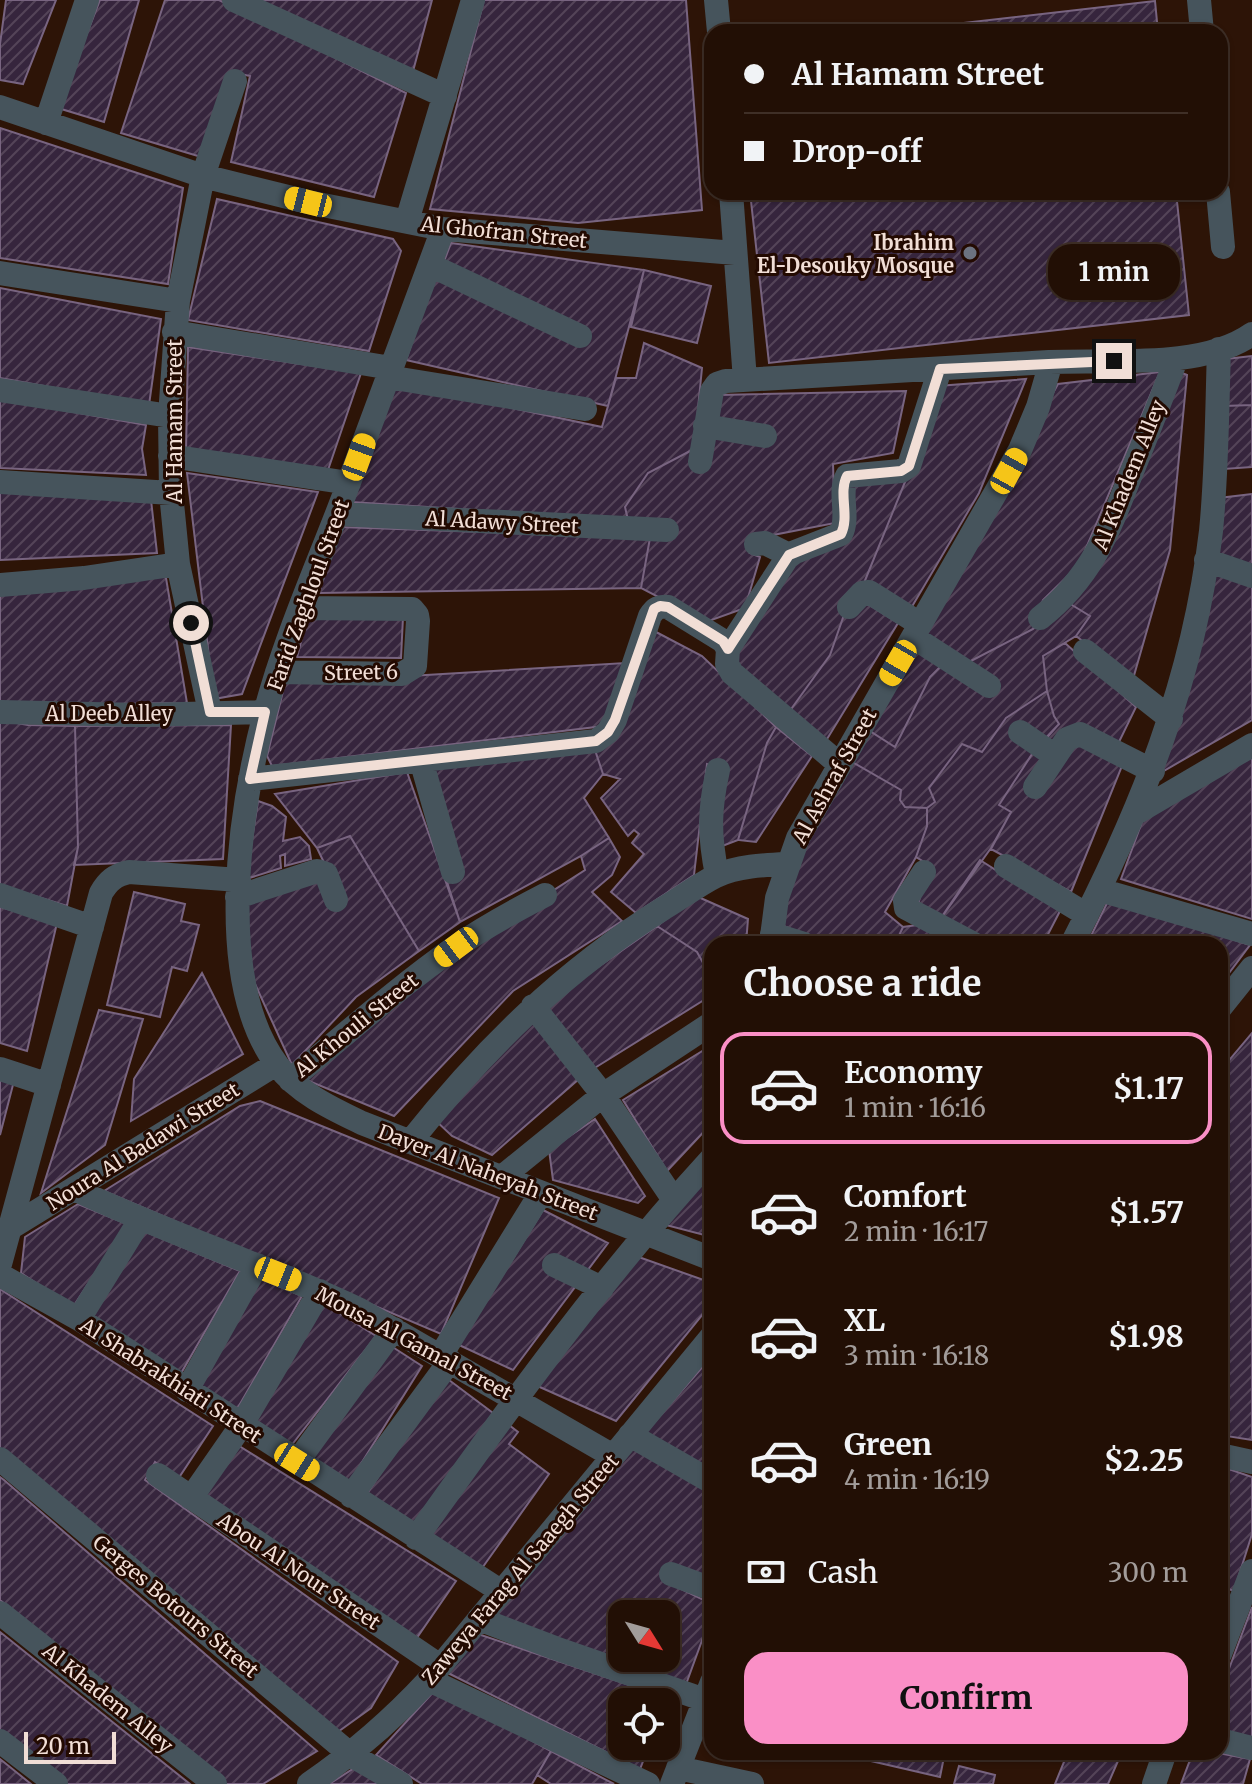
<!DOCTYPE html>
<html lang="en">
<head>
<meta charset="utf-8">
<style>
  :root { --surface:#220f05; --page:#2a180f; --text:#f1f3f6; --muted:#a29c9a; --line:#3f2f27; --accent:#fa8fc6 }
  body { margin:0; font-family:Merriweather,serif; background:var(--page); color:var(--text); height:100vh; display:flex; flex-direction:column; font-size:30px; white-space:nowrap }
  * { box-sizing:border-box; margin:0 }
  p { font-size:26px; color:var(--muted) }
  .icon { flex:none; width:44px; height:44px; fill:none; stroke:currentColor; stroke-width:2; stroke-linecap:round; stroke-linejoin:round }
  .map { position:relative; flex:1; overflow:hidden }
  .drawer { position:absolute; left:704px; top:936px; width:524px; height:824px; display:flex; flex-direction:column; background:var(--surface); border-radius:24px; box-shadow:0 2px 6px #0004,0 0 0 2px var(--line) }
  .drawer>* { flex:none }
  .top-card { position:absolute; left:704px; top:24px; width:524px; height:176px; border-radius:24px; box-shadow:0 2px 6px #0004,0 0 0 2px var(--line); display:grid; align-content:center; height:176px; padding:0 40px; background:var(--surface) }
  .needle { width:52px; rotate:127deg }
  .controls { position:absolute; left:608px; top:1600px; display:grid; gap:16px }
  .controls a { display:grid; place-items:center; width:72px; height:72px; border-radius:16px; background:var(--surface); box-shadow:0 2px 6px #0004,0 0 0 2px var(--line); font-size:40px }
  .scale { position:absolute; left:24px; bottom:20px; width:92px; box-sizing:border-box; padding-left:8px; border:4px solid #f1ded6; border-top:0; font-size:22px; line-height:28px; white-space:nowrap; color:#f1ded6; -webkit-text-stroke:6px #230a01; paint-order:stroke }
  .end { position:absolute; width:36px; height:36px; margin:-18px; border:10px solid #f1ded6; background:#111; box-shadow:0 0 0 4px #111 }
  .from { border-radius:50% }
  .bubble { position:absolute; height:56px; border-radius:24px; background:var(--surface); box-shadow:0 2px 6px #0004,0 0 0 2px var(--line); font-size:26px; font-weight:700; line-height:56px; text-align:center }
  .car { position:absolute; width:24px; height:48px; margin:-24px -12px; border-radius:10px; box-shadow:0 0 6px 2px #0007; background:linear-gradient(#f5c518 24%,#345 0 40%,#f5c518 0 76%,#345 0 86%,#f5c518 0) }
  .top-card b { display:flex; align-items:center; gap:28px; height:76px; font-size:30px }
  .top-card b+b { border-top:2px solid var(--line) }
  .top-card i { width:20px; height:20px; background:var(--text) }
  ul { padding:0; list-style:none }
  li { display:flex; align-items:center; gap:24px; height:112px; margin:0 16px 12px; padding:0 24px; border:4px solid transparent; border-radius:24px }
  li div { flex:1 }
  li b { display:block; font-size:30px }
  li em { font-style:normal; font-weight:700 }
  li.selected { border-color:var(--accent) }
  li>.icon { width:72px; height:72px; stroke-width:1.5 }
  h2 { padding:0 40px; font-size:36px; line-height:96px }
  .pay { display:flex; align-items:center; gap:20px; height:88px; padding:0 40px; font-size:30px }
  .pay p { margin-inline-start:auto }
  .button { display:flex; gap:16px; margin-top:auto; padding:16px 40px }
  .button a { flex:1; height:92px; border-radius:24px; background:var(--accent); color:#111; font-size:32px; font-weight:700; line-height:92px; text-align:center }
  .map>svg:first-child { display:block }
  .building { fill:url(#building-hatch); stroke:#786480; stroke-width:2; fill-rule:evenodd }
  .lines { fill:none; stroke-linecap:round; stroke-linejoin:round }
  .minor { stroke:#46545c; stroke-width:24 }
  .route { stroke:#f1ded6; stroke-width:10 }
  .worship-dot { fill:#6b7280; stroke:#230a01; stroke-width:3 }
  .labels { text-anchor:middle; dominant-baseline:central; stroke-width:6; stroke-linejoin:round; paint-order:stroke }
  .street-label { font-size:20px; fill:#f1ded6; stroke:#230a01 }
  .poi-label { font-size:20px; font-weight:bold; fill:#f1ded6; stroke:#230a01; text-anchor:end }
</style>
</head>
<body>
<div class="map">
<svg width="1252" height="1784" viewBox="0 0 1252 1784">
  <defs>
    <pattern id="building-hatch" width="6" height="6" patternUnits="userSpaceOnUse" patternTransform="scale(2)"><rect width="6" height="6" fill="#36253d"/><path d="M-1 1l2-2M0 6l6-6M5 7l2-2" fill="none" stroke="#544458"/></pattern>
  </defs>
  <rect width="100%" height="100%" fill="#2d1407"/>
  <!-- building -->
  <path class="building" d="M6 0H56L23 84 0 80V44Z
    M100 0H139L104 122 58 108Z
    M165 0H219L406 93 374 197 231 162 250 76 235 73 208 159 121 133Z
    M249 0H432L412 75Z
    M484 0H686L702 210 578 223 430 209Z
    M1155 1 1158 32H885Z
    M0 128 183 188 168 284 0 258Z
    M750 192H1176L1189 315 769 363Z
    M217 199 393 239 401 251 369 351 188 320Z
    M451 243 644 270 608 406 406 360 434 277 443 264Z
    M644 270 711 286 697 343 631 327Z
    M0 288 161 319 149 405 0 378Z
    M644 343 702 368 694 449 648 473 625 507 628 520 351 502 394 383 602 427 616 378H636Z
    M188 347 361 373 327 473 186 452Z
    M1252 356V405L1224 406 1226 359Z
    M1160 372 1079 565 1043 600 1033 629 967 663 921 632 1058 384Z
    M1182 373 1187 375 1170 550 1133 679 1076 636 1090 616 1067 602Z
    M1026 379 979 493 910 610 864 583 907 477 938 386Z
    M906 391 893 453 833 464 835 523 763 537 750 553 760 557 745 608 706 622 641 588 650 538 628 520 625 507 648 473 694 449 708 433 718 395Z
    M0 399 146 425 142 449 146 475 0 468Z
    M1252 405V467L1224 469V406Z
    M187 473 318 492 242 694 214 699Z
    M907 477 864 583 845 612 830 655 789 712 732 660 790 561 847 532V482Z
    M0 489 151 500 157 553 0 560Z
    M1252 494V567L1210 552 1219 498Z
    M340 527 650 538 641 588 319 593Z
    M1207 569 1252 585V720L1162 772Z
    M165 572 187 703 25 705 0 701V585Z
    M863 601 898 623 824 744 789 712 830 655 845 612Z
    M1067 602 1090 616 1076 636 1043 656 1047 691 1006 718 982 752 962 744 929 788 935 802 927 808 905 807 900 800 901 790 847 759 865 728 895 747 930 677 944 663H967L1033 629Z
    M309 612 403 617 401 658 297 657Z
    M656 632 702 656 776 727 767 743 738 840 717 848 721 768 707 764 694 875 636 913 611 892 644 854 632 843 639 834 634 830 628 836 601 798 620 779 603 774 594 747Z
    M1065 643 1136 707 1118 744 1044 741 1059 724 1054 716 1047 691 1043 656Z
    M912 646 944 663 930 677 895 747 865 728Z
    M625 663 604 726 272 766 267 756 286 679 409 676Z
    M1047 691 1054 716 1059 724 1036 748 999 805 1011 812 991 848 939 921 917 908 929 865 916 857 927 826V808L935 802 929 788 962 744 982 752 1006 718Z
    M0 720 28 725 75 726 78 847 67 906 0 885Z
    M231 725 223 859 74 865 78 847 75 726Z
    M776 727 812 756 756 842 738 840 767 743Z
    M1079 741 1122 766 1071 892 991 849 1011 812 999 805 1036 748Z
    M594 747 603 774 584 798 609 838 581 856 460 922 447 882 430 768Z
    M1252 750V919L1121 879 1142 822Z
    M847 759 901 790 900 800 905 807 927 808V826L916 857 885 912 903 927 895 944H826L779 924 795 859Z
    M407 772 460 922 419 951 350 836 317 848 275 794Z
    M258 801 272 806 286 817 283 841 300 837 309 846 311 859 285 866V854L280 856 281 868 246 879Z
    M350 836 419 951 356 997 292 1065 245 962V902L317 877 342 900 317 848Z
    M609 838 620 857 612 875 592 892 622 921 513 991 394 1116 299 1077 434 967 585 870 581 856Z
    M980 860 1060 911 1043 944H983L939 921Z
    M134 892 185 904 181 921 199 925 187 971 172 967 160 1017 107 1005Z
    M696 896 748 919 746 944H712V979L697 952 657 926Z
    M1109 899 1250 945 1220 985V944H1087Z
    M0 907 57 923 27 1051 0 1043Z
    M917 925 958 944H895L903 927Z
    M657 926 697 952 712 979V995L593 1069 542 1006Z
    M202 973 243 1054 131 1121 134 1079Z
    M99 1010 143 1019 105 1145 41 1193Z
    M531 1014 580 1078 492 1155 452 1136 435 1120Z
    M1252 1033V1440L1220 1435V1071Z
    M712 1045V1123L667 1171 623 1100Z
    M0 1076 14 1081 0 1135Z
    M260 1101 499 1198 441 1334 104 1191 240 1106Z
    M595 1119 645 1196 638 1203 553 1180 549 1150Z
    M712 1170V1237L662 1224Z
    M78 1204 127 1224 73 1307 21 1273 25 1237Z
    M543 1210 608 1243 513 1370 459 1345Z
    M144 1231 240 1271 180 1375 89 1317Z
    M633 1255 712 1283V1303L616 1421 533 1384Z
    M259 1278 302 1296 236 1411 198 1386Z
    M0 1289 213 1426 178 1479 155 1462 145 1480 398 1662 371 1708 335 1734 0 1453Z
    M322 1305 336 1311 376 1336 291 1446 254 1422Z
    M391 1346 422 1366 349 1483 311 1459Z
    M712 1356V1473L643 1435Z
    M445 1377 493 1413 415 1528 366 1495Z
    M505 1422 518 1432 509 1444 549 1474 480 1571 426 1535Z
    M236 1444 456 1581 416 1639 201 1493Z
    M633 1446 712 1491V1580L665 1581 712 1604V1613L685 1687 486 1618ZM622 1614H666V1658H622Z
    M1220 1466 1252 1477V1534L1234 1591 1220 1586Z
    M0 1477 4 1480 317 1751 263 1784H223L0 1600Z
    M1252 1607V1741L1220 1733V1693Z
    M0 1632 190 1784H60L0 1738Z
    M475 1633 668 1698 666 1702H622V1746H649L640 1769 448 1673Z
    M436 1689 551 1751 532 1784H422L376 1755Z
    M551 1751 614 1784H551L537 1775Z
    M832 1752H945L940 1777Z
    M1068 1752H1097L1118 1761 1108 1784H1055Z
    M1193 1752H1213L1250 1759 1243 1784H1181Z
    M0 1759 31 1784H0Z
    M959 1766 995 1775 993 1784H954Z
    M356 1767 382 1784H329Z"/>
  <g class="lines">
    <!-- minor -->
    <path class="minor" d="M234 0 445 96
      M716 0 719 32
      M1199 0 1202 32
      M0 107 203 176 308 202 443 229 735 253
      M46 123 87 0
      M731 192 745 380
      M1218 192 1223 247
      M407 221 473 0
      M443 229C412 314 380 399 348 485 320 560 286 634 265 713 240 809 213 981 278 1066 298 1093 333 1109 362 1123L712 1259
      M430 265 580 336
      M0 273 178 301
      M174 332 391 368
      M388 377 585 409
      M0 390 170 416
      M705 426 765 436
      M170 456 349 483
      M700 462 712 391 717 384 726 381C833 375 941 368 1049 362 1109 359 1201 370 1252 334
      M0 482 171 493
      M337 514 667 530
      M756 544 765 543 789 555
      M1206 560 1252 576
      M0 585 84 578 178 564
      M849 607 862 593 869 592 920 624
      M1040 618C1093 576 1109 530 1133 469 1148 433 1162 396 1176 360
      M913 637 989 686
      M728 649 787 558 795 552 841 534C850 516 838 493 847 476L901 471 909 466 940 369
      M1085 651 1171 719
      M277 672 402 674 415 666 418 621 417 615 412 609 300 608
      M0 712 139 715 265 712
      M210 712 178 564 171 493 170 416 178 301 203 176 235 81
      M1020 732 1055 756
      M421 760 453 872
      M250 779 596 741 608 732 615 720 650 616C655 608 659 606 668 607L723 641 728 649 727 664 732 673 839 764
      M1035 787 1067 739 1080 734 1153 771
      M1136 813 1252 745
      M1006 866 1087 915
      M924 872 905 901 906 908 974 944
      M717 875C709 835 709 810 718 770
      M1100 890 1252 934
      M0 895 92 927
      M237 897 317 871 326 874 336 900
      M772 934 804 944
      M771 944 777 898 798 838 1020 450 1038 407 1051 362
      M1072 944C1141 810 1193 683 1211 531 1217 471 1217 410 1219 349
      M533 1006 603 1095 674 1200
      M1220 1008 1252 968
      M0 1069 49 1085
      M290 1080C344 1036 397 988 454 948 483 928 514 911 545 895
      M410 1142C484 1049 563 971 664 908 681 898 698 885 716 876 738 866 764 865 787 864
      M502 1177 603 1095 712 1023
      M74 1189C167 1233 265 1265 358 1309L613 1456
      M10 1228 276 1064
      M0 1264 101 893C108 881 115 875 129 872L239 880
      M554 1265 602 1288
      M0 1275 79 1319 502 1592
      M79 1319 140 1220
      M441 1355 541 1193
      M187 1390 257 1265
      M630 1435 712 1482
      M1220 1455 1252 1462
      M0 1459 351 1755 401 1784
      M297 1462 394 1329
      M158 1475 440 1666
      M351 1496 450 1361
      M191 1498 241 1426 320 1291
      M416 1538C509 1407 603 1277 712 1158
      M671 1574 712 1589
      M0 1613 215 1784
      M479 1619 555 1648 705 1700
      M1220 1654 1252 1571
      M429 1680 648 1784
      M1220 1740 1252 1748
      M0 1741 56 1784
      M678 1768 752 1784
      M309 1784C354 1753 392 1720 429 1680L712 1336
      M672 1784 712 1682
      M1154 1784 1165 1752"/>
  </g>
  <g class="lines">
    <!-- route -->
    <path class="route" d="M191 623 210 712H265L250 779 596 741 608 732 615 720 654 609 660 606 668 607 723 641 728 649 789 555 841 534C850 516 838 493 847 476L901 471 909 466 940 369 1114 361"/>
  </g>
  <!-- markers -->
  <circle class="worship-dot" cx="970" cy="253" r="8"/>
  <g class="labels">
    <!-- street labels -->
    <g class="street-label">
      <text transform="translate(504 232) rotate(6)">Al Ghofran Street</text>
      <text transform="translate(174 421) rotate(-90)">Al Hamam Street</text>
      <text transform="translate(1129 475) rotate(-68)">Al Khadem Alley</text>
      <text transform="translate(502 522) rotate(3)">Al Adawy Street</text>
      <text transform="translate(308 595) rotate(-70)">Farid Zaghloul Street</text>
      <text transform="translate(361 672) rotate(-1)">Street 6</text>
      <text x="109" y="713">Al Deeb Alley</text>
      <text transform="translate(834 776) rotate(-61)">Al Ashraf Street</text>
      <text transform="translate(356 1025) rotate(-39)">Al Khouli Street</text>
      <text transform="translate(143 1146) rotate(-32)">Noura Al Badawi Street</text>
      <text transform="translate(488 1172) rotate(21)">Dayer Al Naheyah Street</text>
      <text transform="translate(414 1343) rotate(28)">Mousa Al Gamal Street</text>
      <text transform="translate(171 1380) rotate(33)">Al Shabrakhiati Street</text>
      <text transform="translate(520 1569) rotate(-50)">Zaweya Farag Al Saaegh Street</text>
      <text transform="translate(299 1571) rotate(34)">Abou Al Nour Street</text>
      <text transform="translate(176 1606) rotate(40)">Gerges Botours Street</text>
      <text transform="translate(108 1698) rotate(39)">Al Khadem Alley</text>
    </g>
    <!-- poi labels -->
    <g class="poi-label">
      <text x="954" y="242">Ibrahim<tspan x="954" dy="23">El-Desouky Mosque</tspan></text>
    </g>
  </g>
</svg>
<div class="controls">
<a><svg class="needle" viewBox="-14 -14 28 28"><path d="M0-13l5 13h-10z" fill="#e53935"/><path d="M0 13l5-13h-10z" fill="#a29c9a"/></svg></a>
<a><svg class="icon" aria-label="locate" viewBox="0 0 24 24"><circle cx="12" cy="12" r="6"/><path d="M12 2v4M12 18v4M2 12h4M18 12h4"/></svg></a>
</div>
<div class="scale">20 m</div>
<i class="end from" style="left:191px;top:623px"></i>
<i class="end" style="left:1114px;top:361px"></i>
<div class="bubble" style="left:1048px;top:244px;width:132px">1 min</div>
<i class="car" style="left:308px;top:202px;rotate:284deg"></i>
<i class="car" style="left:359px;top:457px;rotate:20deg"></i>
<i class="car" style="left:1009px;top:471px;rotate:29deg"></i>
<i class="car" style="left:898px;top:663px;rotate:210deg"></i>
<i class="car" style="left:456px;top:947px;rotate:233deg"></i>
<i class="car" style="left:278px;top:1274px;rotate:112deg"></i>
<i class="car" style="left:297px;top:1462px;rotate:122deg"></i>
<div class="top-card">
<b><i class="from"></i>Al Hamam Street</b>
<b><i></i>Drop-off</b>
</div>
<section class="drawer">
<h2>Choose a ride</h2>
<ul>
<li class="selected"><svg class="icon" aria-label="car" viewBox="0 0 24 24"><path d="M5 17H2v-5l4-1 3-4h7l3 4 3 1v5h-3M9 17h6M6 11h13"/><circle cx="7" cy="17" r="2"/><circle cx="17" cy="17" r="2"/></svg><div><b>Economy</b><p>1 min · 16:16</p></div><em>$1.17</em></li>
<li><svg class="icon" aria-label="car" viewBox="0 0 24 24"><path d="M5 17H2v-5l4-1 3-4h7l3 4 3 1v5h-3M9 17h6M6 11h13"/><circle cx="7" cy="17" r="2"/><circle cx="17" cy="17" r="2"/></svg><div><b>Comfort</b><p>2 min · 16:17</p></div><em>$1.57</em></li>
<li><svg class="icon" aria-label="car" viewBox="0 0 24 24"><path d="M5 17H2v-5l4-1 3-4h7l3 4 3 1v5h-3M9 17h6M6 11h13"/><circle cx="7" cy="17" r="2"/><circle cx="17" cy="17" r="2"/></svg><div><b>XL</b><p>3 min · 16:18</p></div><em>$1.98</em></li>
<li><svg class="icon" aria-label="car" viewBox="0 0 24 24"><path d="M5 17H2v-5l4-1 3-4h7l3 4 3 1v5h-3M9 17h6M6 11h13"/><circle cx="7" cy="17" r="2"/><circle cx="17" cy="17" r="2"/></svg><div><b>Green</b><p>4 min · 16:19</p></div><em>$2.25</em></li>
</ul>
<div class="pay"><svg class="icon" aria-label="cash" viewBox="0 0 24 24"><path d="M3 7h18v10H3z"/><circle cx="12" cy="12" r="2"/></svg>Cash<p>300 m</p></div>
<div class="button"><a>Confirm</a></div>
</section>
</div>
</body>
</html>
